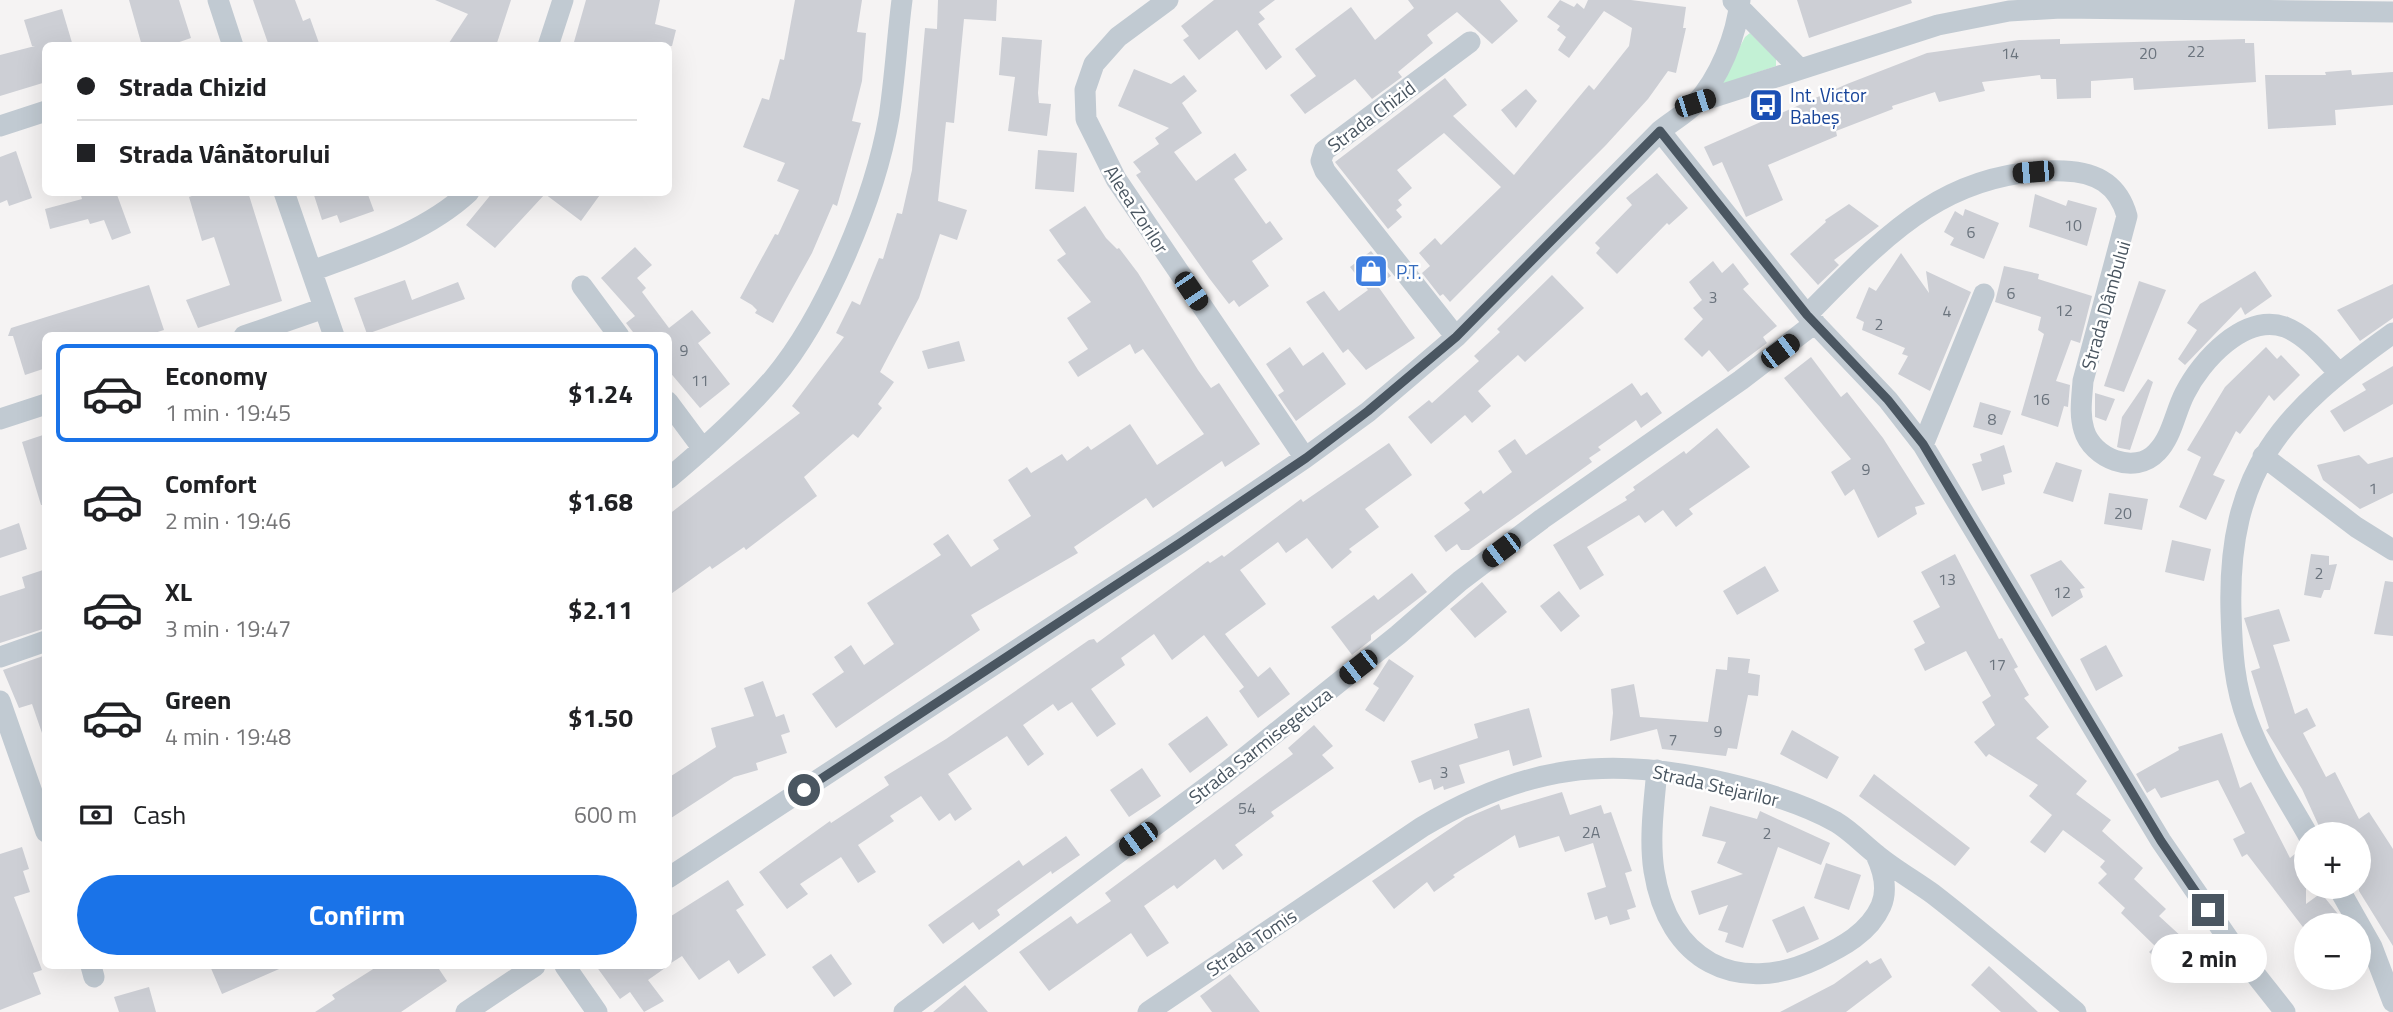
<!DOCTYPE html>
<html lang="en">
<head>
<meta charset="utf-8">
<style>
  :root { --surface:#fff; --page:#f6f6f6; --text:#202124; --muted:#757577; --line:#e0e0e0; --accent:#1a73e8 }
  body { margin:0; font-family:"Titillium Web",sans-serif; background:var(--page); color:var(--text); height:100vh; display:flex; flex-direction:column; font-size:26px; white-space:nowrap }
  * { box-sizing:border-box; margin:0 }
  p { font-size:23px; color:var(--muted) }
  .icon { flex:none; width:38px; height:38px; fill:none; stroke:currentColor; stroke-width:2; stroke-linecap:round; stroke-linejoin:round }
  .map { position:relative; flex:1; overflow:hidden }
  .side { position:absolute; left:42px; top:332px; width:630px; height:637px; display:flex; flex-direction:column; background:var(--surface); border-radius:10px; box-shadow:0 7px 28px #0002 }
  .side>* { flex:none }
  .top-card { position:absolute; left:42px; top:42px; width:630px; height:154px; border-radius:10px; box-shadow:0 7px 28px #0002; display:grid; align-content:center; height:154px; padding:0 35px; background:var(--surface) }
  .controls { position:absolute; left:2294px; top:822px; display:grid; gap:14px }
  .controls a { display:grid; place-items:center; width:77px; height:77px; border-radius:50%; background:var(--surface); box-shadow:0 7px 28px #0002; font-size:35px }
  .end { position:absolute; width:32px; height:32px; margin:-16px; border:9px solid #4a5661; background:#fff; box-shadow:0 0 0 4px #fff }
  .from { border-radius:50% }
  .bubble { position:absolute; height:49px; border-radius:24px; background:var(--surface); box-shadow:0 7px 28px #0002; font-size:23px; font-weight:700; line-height:49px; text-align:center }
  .car { position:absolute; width:21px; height:42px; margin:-21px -10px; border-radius:9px; box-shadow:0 0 5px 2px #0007; background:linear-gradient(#222 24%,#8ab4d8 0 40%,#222 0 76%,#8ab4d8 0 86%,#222 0) }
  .top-card b { display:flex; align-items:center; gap:24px; height:66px; font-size:26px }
  .top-card b+b { border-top:2px solid var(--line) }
  .top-card i { width:18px; height:18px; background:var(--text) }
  ul { padding:12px 0 0; list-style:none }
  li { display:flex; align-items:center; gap:21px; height:98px; margin:0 14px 10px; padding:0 21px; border:4px solid transparent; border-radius:10px }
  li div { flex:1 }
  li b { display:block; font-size:26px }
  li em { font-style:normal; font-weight:700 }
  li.current { border-color:var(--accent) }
  li>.icon { width:63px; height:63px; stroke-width:1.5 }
  .pay { display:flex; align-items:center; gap:18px; height:77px; padding:0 35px; font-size:26px }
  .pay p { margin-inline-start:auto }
  .primary-button { display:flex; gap:14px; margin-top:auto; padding:14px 35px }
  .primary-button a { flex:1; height:80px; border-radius:42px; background:var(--accent); color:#fff; font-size:28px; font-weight:700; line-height:80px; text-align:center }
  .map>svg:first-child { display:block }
  .green { fill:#c3f1d5 }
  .building { fill:#cdcfd5 }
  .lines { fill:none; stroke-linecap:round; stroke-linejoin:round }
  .street { stroke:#c1cad2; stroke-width:21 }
  .route { stroke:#4a5661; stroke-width:9 }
  .labels { text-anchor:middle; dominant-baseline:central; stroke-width:5; stroke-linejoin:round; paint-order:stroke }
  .number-label { font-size:16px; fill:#6b747e }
  .transit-label { font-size:19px; fill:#164399; stroke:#fff; text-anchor:start }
  .street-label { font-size:19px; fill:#4a5661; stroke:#fff }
  .shop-label { font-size:19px; fill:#366cbe; stroke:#fff; text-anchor:start }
</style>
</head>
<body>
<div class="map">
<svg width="2393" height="1012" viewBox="0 0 2393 1012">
  <rect width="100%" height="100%" fill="#f5f3f3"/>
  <!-- green -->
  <path class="green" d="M1750 33 1776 59V66L1723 84 1722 81 1745 37Z"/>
  <!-- building -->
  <path class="building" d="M129 0H179L191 38 168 46H142Z
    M253 0H295L303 21 310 18 320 46H269Z
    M435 0H511L496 46H447L468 14Z
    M586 0H660L655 24 676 30 672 46H584L574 42Z
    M795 0H862L857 32 866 33 862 81 852 121 861 123 837 206 833 204 812 253 773 323 755 313 757 310 752 305 740 298 775 234 778 235 799 190 777 181 785 163 743 147 762 98 769 100 780 59 784 60Z
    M938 0H997L996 21 964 19 954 123 946 122 938 201 967 210 957 240 940 234 919 298 880 372 894 382 878 404 882 408 858 438 853 434 804 477 817 496 746 550 744 547 712 569 710 566 668 596V515L800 413 792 406 844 337 836 333 852 301 860 305 879 258 883 259 897 213 902 214 912 170 925 28 937 29Z
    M1214 0H1275L1259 12 1265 19 1258 24 1282 57 1266 70 1237 30 1199 60 1183 40 1189 36 1181 26Z
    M1408 0H1500L1518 21 1492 44 1457 12 1427 35 1433 43 1398 72 1402 77 1372 99 1355 79 1305 114 1290 95 1316 76 1295 49 1351 7 1375 40 1414 8Z
    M1560 0 1574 7 1577 3 1584 9 1588 0H1631L1686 7 1683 28H1686L1676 73 1668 71 1648 99 1606 145 1450 302 1443 294 1440 296 1422 273 1430 266 1419 253 1435 238 1441 245 1501 187 1444 133 1397 170 1412 188 1398 200 1402 205 1396 210 1402 217 1388 229 1335 162 1445 78 1467 105 1453 116 1514 175 1589 85 1594 90 1629 46 1632 28 1604 11 1569 58 1558 50 1566 37 1557 30 1560 26 1547 17Z
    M1797 0H1911L1912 3 1809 38Z
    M62 9 73 46H46V82L0 96V55L35 46H32L24 20Z
    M1002 37 1042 40 1038 93 1039 103 1051 104 1047 136 1008 131 1015 77 999 75Z
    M2060 39V44L2245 39V43H2254L2256 82 2134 90 2133 78 2091 81V98L2057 99 2056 79H2041L2040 75 1982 82 1985 91 1939 102 1935 92 1892 106 1893 109 1836 131 1837 136 1768 165 1783 200 1746 217 1722 162 1713 166 1704 147 1847 84 1927 53 2019 40Z
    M1134 69 1171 84 1184 75 1197 91 1182 103 1202 133 1174 152 1196 181 1235 153 1247 170 1234 179 1266 224 1270 221 1283 239 1252 261 1269 286 1239 307 1234 300 1229 304 1209 278 1136 175 1141 172 1133 162 1159 144 1155 138 1169 128 1118 106Z
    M2351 70 2352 75 2393 72V105L2335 110 2336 125 2268 129 2265 75H2326L2325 72Z
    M1526 89 1537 101 1516 128 1501 110Z
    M1038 150 1077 153 1074 192 1035 189Z
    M16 151 32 198 9 206 7 200 0 203V157Z
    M1657 173 1688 208 1669 225 1667 223 1617 274 1596 253 1600 248 1595 243 1632 205 1626 198Z
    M80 192H116L131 233 112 240 104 220 90 224 88 219 50 229 45 209 82 199Z
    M203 192H248L282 301 198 328 186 300 230 285 214 237 202 241 189 197Z
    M313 192H367L374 211 340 223 337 215 322 220Z
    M493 192H602L581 221 545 194 495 248 466 225Z
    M2035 194 2066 206 2068 200 2097 208 2087 246 2029 227Z
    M1849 204 1879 226 1834 260 1839 265 1818 285 1790 254 1826 222 1825 220Z
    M1085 206 1106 238 1117 249 1119 248 1138 273 1198 370 1211 388 1219 383 1260 444 1225 467 1222 461 1153 508 1146 498 1074 547 1078 553 971 615 980 630 836 728 812 694 844 672 834 657 851 645 864 665 894 644 867 603 941 555 933 544 948 534 971 567 999 549 993 540 1031 516 1008 480 1027 467 1031 473 1062 454 1067 461 1088 446 1091 450 1130 424 1157 465 1204 434 1143 349 1135 354 1130 344 1078 377 1068 362 1088 349 1067 318 1091 302 1057 260 1066 254 1049 230Z
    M1965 209 1999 223 1984 259 1950 245 1954 238 1944 232 1955 211 1963 216Z
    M635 247 652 265 637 278 646 288 642 292 669 328 692 310 711 333 698 343 730 384 700 408 668 370V336H636L626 323 635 316 601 278Z
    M1371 251 1391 276 1377 285 1415 338 1366 370 1348 349 1343 353 1306 302 1324 291 1339 311 1368 290 1350 267Z
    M1901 253 1929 293 1926 271 1971 292 1930 391 1898 374 1908 356 1902 354 1905 348 1862 330 1864 322 1856 318 1869 287 1876 291Z
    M1713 261 1722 273 1733 263 1749 284 1743 289 1777 326 1763 337 1767 343 1728 372 1709 350 1702 357 1684 339 1703 319 1693 308 1702 300 1689 282Z
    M2004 266 2039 274 2038 279 2092 296 2080 343 2071 340 2056 381 2070 385 2068 407 2064 406 2058 427 2021 415 2044 334 2038 330 2041 317 1995 302Z
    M2255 271 2272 296 2245 315 2241 307 2185 365 2178 359 2197 330 2187 323 2200 304Z
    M1552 275 1584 308 1525 362 1518 355 1478 391 1491 406 1472 423 1465 415 1431 444 1408 417 1429 400 1432 403 1479 361 1474 356 1500 332 1497 329Z
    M405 280 412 300 458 282 465 299 367 334 354 298Z
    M2139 281 2166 290 2124 392 2104 386Z
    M2393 284V318L2360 341 2337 310Z
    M149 285 164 330 145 336H46V368L25 375 13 336H8L11 328Z
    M959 341 965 361 928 369 922 351Z
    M1290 347 1303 366 1323 352 1346 384 1296 421 1278 395 1284 391 1266 364Z
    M2266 347 2277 359 2281 355 2300 375 2274 401 2269 395 2240 434 2236 431 2213 475 2225 480 2206 520 2179 507 2201 457 2187 450 2225 387Z
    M1811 357 1841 397 1847 392 1883 438 1925 504 1915 507 1917 514 1878 538 1854 489 1845 496 1831 472 1851 459 1784 378Z
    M2393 366V404L2344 432 2330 411 2366 390 2362 384Z
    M2148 379 2153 382 2130 450 2120 448 2117 447 2122 417Z
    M1632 383 1641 396 1647 392 1662 413 1641 428 1636 420 1598 447 1601 450 1589 458 1592 462 1469 550H1461L1457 544 1446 552 1434 536 1470 510 1464 503 1481 490 1483 494 1512 472 1498 451 1515 439 1526 455Z
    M2095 393 2115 399 2106 421 2095 417Z
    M1980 402 2011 411 2002 435 1973 427Z
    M1717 428 1750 467 1689 509 1693 514 1676 527 1663 510 1645 523 1639 515 1587 547 1604 575 1580 590 1553 545 1627 500 1625 497 1635 490 1633 487 1684 451 1686 454Z
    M46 434V505H41L22 442Z
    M1389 443 1412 475 1365 509 1379 527 1349 549 1352 552 1332 569 1307 538 1286 553 1278 542 1240 570 1266 604 1225 634 1258 677 1270 667 1290 694 1258 718 1239 691 1244 687 1204 635 1172 660 1154 634 1121 658 1125 665 1091 689 1116 724 1097 737 1072 702 1058 711 1053 704 1023 725 1044 754 1028 766 1007 736 948 774 972 809 955 821 950 813 939 821 921 796 890 816 894 821 858 845 876 872 858 883 841 857 800 884 808 894 787 909 759 872 830 821 831 823 889 785 884 777 946 739 1089 640 1094 639 1097 643 1208 561 1210 563 1222 555 1224 557 1301 499 1303 502Z
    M2004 445 2012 472 2003 475 2005 484 1982 491 1972 464 1982 461 1980 454Z
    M2359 455 2368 464 2393 457V493L2360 509 2323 480 2317 465Z
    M2056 462 2082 470 2073 502 2043 493Z
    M2109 493 2148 499 2142 530 2104 524Z
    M19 523 27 549 0 558V530Z
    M2172 540 2211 549 2204 581 2165 572Z
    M1955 554 1999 639 2002 638 2018 667 2014 669 2029 695 2024 698 2049 727 2036 738 2087 781 2076 794 2111 820 2102 831 2143 868 2134 879 2166 909 2159 916 2196 950 2173 975 2149 952 2155 946 2121 913 2125 908 2098 883 2107 874 2100 867 2105 861 2063 830 2045 853 2030 842 2052 815 2029 796 2038 785 1989 754 1986 757 1974 742 1995 725 1982 702 1991 696 1966 651 1925 671 1914 649 1925 643 1913 621 1940 607 1921 572Z
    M2311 554 2329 556V565L2337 564 2330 590H2324L2321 598 2304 595Z
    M2061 560 2085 588 2080 589 2083 597 2052 617 2030 575Z
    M1765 566 1779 591 1737 615 1723 591Z
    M46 569V628L0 643V596L25 588 22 577Z
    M1412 573 1427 592 1371 635V640L1352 655 1331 627 1374 595 1378 600Z
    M2385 581 2393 582V636L2374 634Z
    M1482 582 1507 612 1475 638 1450 609Z
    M1559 591 1580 616 1561 632 1540 606Z
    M2279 609 2290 641 2273 645 2295 714 2307 708 2316 726 2303 733 2326 777 2335 772 2359 819 2369 812 2393 849V946L2359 891V835H2323L2302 789 2266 730 2269 728 2251 671 2260 668 2244 618Z
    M2106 645 2123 676 2096 691 2080 659Z
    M46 655V735L43 736 32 704 19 708 3 670Z
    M1728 657 1750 659 1748 673 1760 675 1758 696 1748 695 1737 749 1728 748 1726 756 1662 749 1657 729 1610 741 1613 713 1611 689 1634 684 1640 717 1708 722 1716 669 1727 670Z
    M1389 659 1414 676 1384 722 1365 710 1379 688 1373 684Z
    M763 681 776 717 784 714 790 732 781 735 787 753 756 763 758 770 734 777 668 820V778L716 747 711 728 754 716 744 688Z
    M1529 708 1542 757 1513 766 1509 750 1459 765 1465 783 1444 790 1443 786 1434 790 1431 779 1419 783 1411 761 1478 738 1474 724Z
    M1207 716 1228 745 1190 773 1168 744Z
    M1314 725 1333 746 1322 755 1334 768 1271 812 1274 816 1235 845 1243 855 1223 870 1215 859 1177 889 1174 885 1144 906 1169 943 1147 957 1131 933 1049 991 1019 952 1071 916 1077 924 1111 901 1105 893 1293 754 1288 748Z
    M1792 730 1839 757 1827 779 1780 754Z
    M2222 733 2240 788 2251 782 2290 858 2296 853 2306 864V904L2321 893 2338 914 2321 926H2306V931L2247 854 2242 857 2233 839 2245 833 2218 780 2161 798 2155 788 2147 793 2136 774 2179 750 2178 747Z
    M1142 768 1161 796 1129 817 1110 790Z
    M1874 774 1970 848 1955 866 1859 796Z
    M1562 792 1570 815 1601 805 1604 814 1611 812 1632 871 1625 873 1636 907 1627 910 1630 919 1610 925 1607 916 1595 920 1587 893 1606 887 1593 843 1565 852 1559 836 1519 848 1515 835 1453 875 1455 877 1434 892 1427 882 1394 909 1372 881 1466 818 1499 804 1501 810Z
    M1710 806 1757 819 1760 811 1830 843 1821 865 1778 847 1743 948 1725 942 1728 933 1718 930 1728 905 1699 915 1691 891 1743 874 1717 863 1726 842 1702 836Z
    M1066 836 1080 855 1052 874 1051 871 997 910 1000 915 979 930 973 922 943 944 928 925 1019 860 1023 866Z
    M22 847 29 869 23 871 30 892 14 897 42 970 33 973 41 994 0 1010V854Z
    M1826 863 1861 875 1849 910 1814 898Z
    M728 880 744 905 736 910 766 955 738 974 729 960 699 980 682 956 668 965V918Z
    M1804 906 1819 939 1787 953 1772 920Z
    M831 954 852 984 834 997 812 967Z
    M1881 958 1892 977 1846 1012H1780L1834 984 1867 960 1870 964Z
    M210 966H286L222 994Z
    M378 966H437L447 981 401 1012H315L335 999 332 995Z
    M596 966H668L648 980 664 1001 644 1012 630 992 620 999Z
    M1989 966 2038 1012H2001L1971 985Z
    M1230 974 1260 1012H1212L1200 996Z
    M965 985 988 1012H933Z
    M149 987 156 1012H119L114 997Z"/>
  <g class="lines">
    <!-- street -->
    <path class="street" d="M218 0 233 46
      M1168 0 1118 37 1094 64 1085 90 1086 119 1116 179 1305 458
      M1733 1 1800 69
      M548 46 563 0
      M1695 103 1938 25 2009 11 2061 8 2393 12
      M0 126 46 111
      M1660 131 1807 315 1888 400 1923 445 2161 841 2236 950 2285 1012
      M284 192 334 336
      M312 271C366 251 426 232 469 192
      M582 286 619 336
      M1807 315C1883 238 1946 167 2064 171 2096 172 2118 184 2127 216L2083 381C2082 397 2079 414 2084 430 2092 458 2135 476 2157 452 2172 437 2175 412 2185 393 2201 361 2244 313 2285 327 2306 335 2323 356 2338 372
      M244 336 324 308
      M1456 337 1325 171 1321 161 1324 151 1470 42
      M668 402 703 449
      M0 419 46 404
      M1923 445 1984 294
      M2263 456 2356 527 2393 550
      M668 479C705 448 741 416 773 379 826 316 875 198 889 117 895 78 897 39 902 0
      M0 657 46 641
      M0 701 46 832
      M1657 770C1654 803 1649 839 1654 871 1668 960 1736 997 1817 959 1842 947 1869 933 1881 906 1888 890 1883 870 1876 855
      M2308 835C2287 798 2263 762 2248 722 2234 686 2232 650 2231 612 2227 470 2282 412 2393 333
      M668 878 1180 543 1305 458 1368 412 1456 337 1660 131C1671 122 1685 114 1695 104 1719 79 1737 35 1740 0
      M2338 887 2372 947 2393 1002
      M91 966 94 977
      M565 966 597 1012
      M466 1012 535 966
      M904 1012 1223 775 1398 635 1460 581 1542 519 1741 380 1815 323
      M1148 1012 1422 827C1526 765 1609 755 1726 783 1764 792 1802 803 1836 822 1851 831 1863 844 1877 855 1894 869 1915 881 1933 894 1982 932 2029 972 2076 1012"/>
  </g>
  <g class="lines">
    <!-- route -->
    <path class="route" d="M804 790 1180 543 1306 458 1368 411 1456 337 1660 131 1807 315 1888 400 1923 444 2161 841 2208 910"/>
  </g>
  <!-- icons -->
  <defs>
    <g id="bus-square" transform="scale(1.75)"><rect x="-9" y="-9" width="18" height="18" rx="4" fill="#1a4fb4" stroke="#fff"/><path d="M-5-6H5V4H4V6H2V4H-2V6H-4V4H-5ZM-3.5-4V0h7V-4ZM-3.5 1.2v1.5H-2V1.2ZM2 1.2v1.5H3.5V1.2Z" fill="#fff"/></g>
    <g id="shop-square" transform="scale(1.75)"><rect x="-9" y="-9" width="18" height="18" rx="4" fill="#3f7fe0" stroke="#fff"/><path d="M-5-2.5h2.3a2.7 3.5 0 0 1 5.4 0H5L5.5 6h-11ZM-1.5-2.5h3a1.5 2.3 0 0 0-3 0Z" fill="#fff"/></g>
  </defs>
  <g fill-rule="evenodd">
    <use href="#bus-square" x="1766" y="105"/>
    <use href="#shop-square" x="1371" y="271"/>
  </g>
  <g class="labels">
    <!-- number labels -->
    <g class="number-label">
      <text x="2196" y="51">22</text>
      <text x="2010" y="53">14</text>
      <text x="2148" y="53">20</text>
      <text x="2073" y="225">10</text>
      <text x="1971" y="232">6</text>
      <text x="2011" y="293">6</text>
      <text x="1713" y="297">3</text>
      <text x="2064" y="310">12</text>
      <text x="1947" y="311">4</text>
      <text x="1879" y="324">2</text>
      <text x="684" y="350">9</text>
      <text x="700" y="380">11</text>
      <text x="2041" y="399">16</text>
      <text x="1992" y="419">8</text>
      <text x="1866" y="469">9</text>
      <text x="2373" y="488">1</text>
      <text x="2123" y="513">20</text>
      <text x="2319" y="573">2</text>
      <text x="1947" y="579">13</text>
      <text x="2062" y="592">12</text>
      <text x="1997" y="664">17</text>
      <text x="1718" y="731">9</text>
      <text x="1673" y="739">7</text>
      <text x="1444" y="772">3</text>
      <text x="1247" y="808">54</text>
      <text x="1591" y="832">2A</text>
      <text x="1767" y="833">2</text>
    </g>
    <!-- transit labels -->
    <g class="transit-label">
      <text x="1790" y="94">Int. Victor<tspan x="1790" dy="22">Babeș</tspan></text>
    </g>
    <!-- street labels -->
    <g class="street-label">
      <text transform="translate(1371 116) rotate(-37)">Strada Chizid</text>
      <text transform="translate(1137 209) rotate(57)">Aleea Zorilor</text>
      <text transform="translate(2105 305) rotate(-74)">Strada Dâmbului</text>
      <text transform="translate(1260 745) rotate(-38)">Strada Sarmisegetuza</text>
      <text transform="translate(1716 785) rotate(13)">Strada Stejarilor</text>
      <text transform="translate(1251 942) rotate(-34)">Strada Tomis</text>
    </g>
    <!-- shop labels -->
    <g class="shop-label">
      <text x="1396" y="271">P.T.</text>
    </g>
  </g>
</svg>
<div class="controls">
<a>+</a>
<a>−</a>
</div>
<i class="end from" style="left:804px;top:790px"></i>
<i class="end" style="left:2208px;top:910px"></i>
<div class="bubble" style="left:2151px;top:934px;width:116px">2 min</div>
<i class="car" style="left:1695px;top:103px;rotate:72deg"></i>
<i class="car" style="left:2033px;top:172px;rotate:265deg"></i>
<i class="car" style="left:1191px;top:291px;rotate:146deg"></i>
<i class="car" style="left:1780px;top:351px;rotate:53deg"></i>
<i class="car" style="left:1501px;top:550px;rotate:233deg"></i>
<i class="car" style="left:1358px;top:667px;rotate:232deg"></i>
<i class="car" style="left:1138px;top:839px;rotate:234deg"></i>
<div class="top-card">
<b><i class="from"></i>Strada Chizid</b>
<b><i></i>Strada Vânătorului</b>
</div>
<section class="side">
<ul>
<li class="current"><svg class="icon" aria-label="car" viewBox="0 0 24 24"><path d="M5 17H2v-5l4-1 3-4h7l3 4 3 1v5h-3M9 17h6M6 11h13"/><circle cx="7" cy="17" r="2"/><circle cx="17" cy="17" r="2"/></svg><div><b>Economy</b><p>1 min · 19:45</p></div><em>$1.24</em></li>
<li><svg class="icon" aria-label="car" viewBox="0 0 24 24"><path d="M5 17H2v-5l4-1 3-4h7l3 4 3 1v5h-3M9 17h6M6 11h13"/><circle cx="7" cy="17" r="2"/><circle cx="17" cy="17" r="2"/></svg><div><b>Comfort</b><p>2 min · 19:46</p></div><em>$1.68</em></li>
<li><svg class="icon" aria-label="car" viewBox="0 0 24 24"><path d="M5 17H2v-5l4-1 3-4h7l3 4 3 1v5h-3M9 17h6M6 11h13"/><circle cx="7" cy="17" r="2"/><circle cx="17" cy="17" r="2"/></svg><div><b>XL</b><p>3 min · 19:47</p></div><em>$2.11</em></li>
<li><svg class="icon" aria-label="car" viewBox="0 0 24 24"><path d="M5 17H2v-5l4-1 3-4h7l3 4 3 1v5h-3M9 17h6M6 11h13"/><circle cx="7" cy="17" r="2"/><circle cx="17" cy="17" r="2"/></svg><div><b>Green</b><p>4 min · 19:48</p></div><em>$1.50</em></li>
</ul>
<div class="pay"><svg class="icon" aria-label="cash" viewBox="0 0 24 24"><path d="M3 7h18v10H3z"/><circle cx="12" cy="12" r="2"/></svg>Cash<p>600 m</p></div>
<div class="primary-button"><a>Confirm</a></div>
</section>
</div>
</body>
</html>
